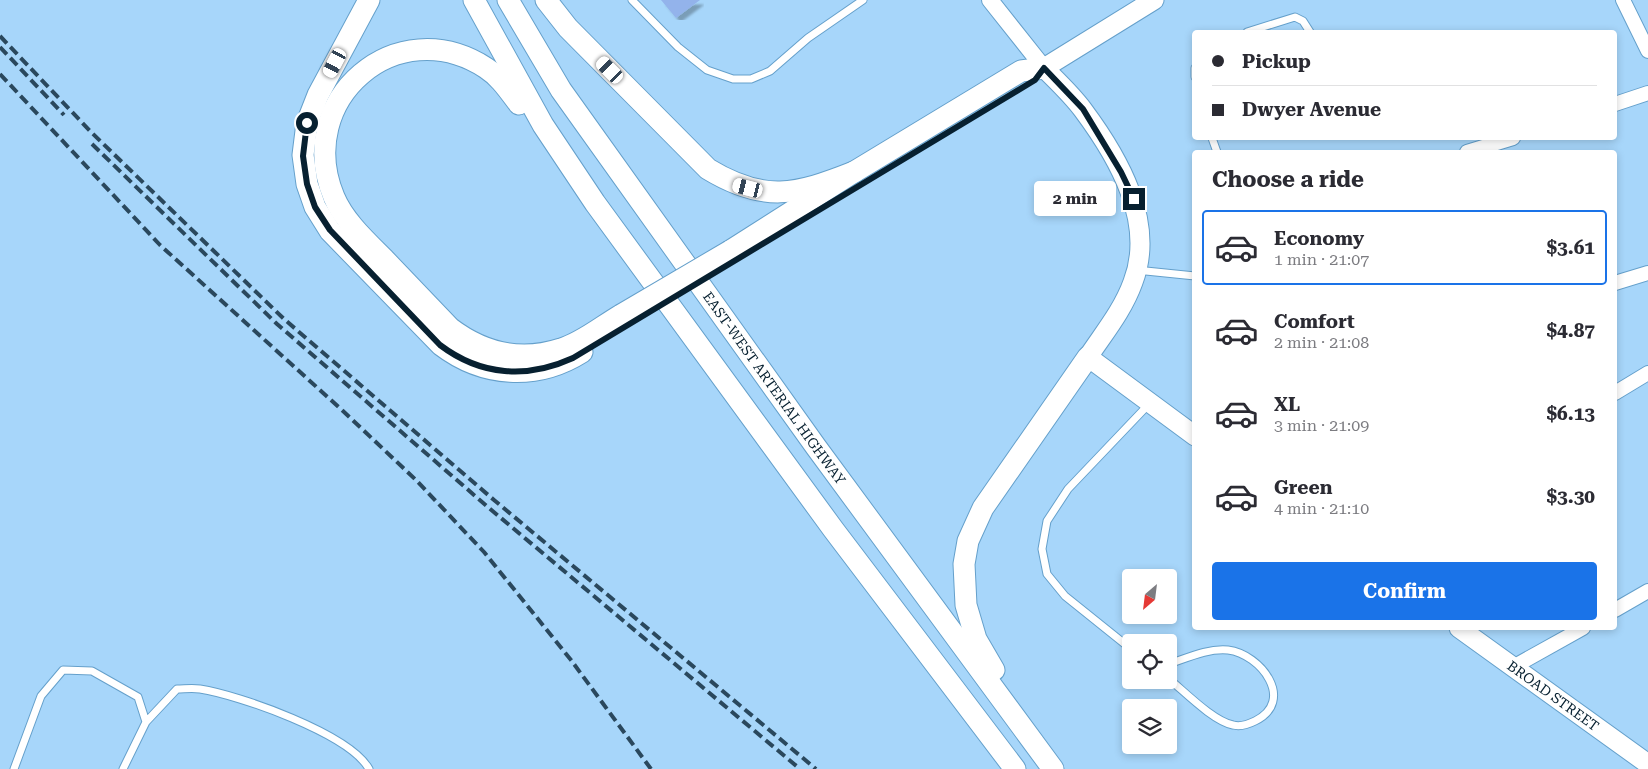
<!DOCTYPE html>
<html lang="en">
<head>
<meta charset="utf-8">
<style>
  :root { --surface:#fff; --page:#f7f7f7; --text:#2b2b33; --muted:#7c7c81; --line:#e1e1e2; --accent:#1a73e8 }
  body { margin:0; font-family:"Roboto Serif",serif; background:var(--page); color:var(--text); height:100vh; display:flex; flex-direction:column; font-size:19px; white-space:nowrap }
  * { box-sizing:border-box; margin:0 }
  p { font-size:16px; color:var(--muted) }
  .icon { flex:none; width:28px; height:28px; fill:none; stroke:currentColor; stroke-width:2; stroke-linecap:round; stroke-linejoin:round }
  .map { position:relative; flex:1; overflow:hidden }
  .details { position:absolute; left:1192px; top:150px; width:425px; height:480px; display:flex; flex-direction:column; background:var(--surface); border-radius:5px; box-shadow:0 2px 8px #0003 }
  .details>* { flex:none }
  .banner { position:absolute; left:1192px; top:30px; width:425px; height:110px; border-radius:5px; box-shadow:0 2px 8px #0003; display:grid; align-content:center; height:110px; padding:0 20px; background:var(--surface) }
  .needle { width:32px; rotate:208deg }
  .buttons { position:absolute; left:1122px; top:569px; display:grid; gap:10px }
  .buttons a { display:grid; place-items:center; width:55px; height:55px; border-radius:5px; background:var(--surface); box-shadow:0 2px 8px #0003; font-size:25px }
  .end { position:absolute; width:22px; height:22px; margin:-11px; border:6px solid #072030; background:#fff; box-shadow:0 0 0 2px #fff }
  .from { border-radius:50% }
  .bubble { position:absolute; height:35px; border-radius:5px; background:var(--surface); box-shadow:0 2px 8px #0003; font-size:16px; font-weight:700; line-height:35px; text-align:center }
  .car { position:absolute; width:15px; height:30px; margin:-15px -8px; border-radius:6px; box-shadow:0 0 4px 1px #0007; background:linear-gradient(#fff 24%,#345 0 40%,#fff 0 76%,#345 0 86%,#fff 0) }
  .banner b { display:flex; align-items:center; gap:18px; height:48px; font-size:19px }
  .banner b+b { border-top:1px solid var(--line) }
  .banner i { width:12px; height:12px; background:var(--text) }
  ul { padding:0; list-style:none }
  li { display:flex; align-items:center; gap:15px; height:75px; margin:0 10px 8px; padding:0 10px; border:2px solid transparent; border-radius:5px }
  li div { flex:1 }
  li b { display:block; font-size:19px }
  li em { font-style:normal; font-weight:700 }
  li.current { border-color:var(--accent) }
  li>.icon { width:45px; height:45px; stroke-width:1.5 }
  h2 { padding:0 20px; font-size:22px; line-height:60px }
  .button { display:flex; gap:10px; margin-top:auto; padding:10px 20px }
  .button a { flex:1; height:58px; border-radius:5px; background:var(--accent); color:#fff; font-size:20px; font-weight:700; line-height:58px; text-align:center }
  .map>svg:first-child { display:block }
  .building { fill:#93b3eb; filter:url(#shadow) }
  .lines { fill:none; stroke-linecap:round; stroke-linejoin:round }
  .service-casing { stroke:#65a0cb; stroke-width:9 }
  .minor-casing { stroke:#65a0cb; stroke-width:16 }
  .tertiary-casing { stroke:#65a0cb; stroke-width:18 }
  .secondary-casing { stroke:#65a0cb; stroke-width:21 }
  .primary-casing { stroke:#65a0cb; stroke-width:23 }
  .service { stroke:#fff; stroke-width:7 }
  .minor { stroke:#fff; stroke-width:14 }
  .tertiary { stroke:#fff; stroke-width:16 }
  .secondary { stroke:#fff; stroke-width:19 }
  .primary { stroke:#fff; stroke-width:21 }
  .rail { stroke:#2a485d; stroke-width:4; stroke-dasharray:10 5; stroke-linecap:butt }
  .primary-bridge-casing { stroke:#65a0cb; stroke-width:23; stroke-linecap:butt }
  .primary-bridge { stroke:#fff; stroke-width:21 }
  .route { stroke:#072030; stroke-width:6 }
  .labels { text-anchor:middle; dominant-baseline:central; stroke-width:5; stroke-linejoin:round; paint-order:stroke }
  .street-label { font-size:14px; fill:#072030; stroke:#e6f2fb }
</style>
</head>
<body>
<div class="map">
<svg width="1648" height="769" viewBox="0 0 1648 769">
  <defs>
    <filter id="shadow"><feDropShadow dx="4.5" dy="4.5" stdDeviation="1" flood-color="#0004"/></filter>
  </defs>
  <rect width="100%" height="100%" fill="#a7d6fa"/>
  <!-- building -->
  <path class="building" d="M661 0H700L676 18Z"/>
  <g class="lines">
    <!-- service casing -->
    <g class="service-casing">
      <path id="service" d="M632 0 678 47 707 70 733 79H751L770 71 808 38 863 0
        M1247 32 1295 17 1303 21 1310 32
        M1195 68V77
        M1212 138 1217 152
        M1136 270 1195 276
        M1131 649 1065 596 1047 574 1042 549 1047 521 1068 489 1150 403
        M1169 664C1187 658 1208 648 1228 650 1261 654 1296 701 1255 721 1249 724 1241 727 1233 725 1213 721 1185 692 1169 679
        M146 722 177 689C184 689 192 688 200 689 239 695 350 734 369 769
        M14 769 41 696 63 670 92 671 138 697 146 722 123 769"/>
    </g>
    <!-- minor casing -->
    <g class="minor-casing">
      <path id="minor" d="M1623 0 1648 51
        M1615 104 1648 93
        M1467 152 1513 138
        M1615 283 1648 273
        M1615 393 1648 373
        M1615 610 1648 591
        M1513 667 1583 628"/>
    </g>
    <!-- tertiary casing -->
    <g class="tertiary-casing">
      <path id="tertiary" d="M990 0 1044 68"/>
    </g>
    <!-- secondary casing -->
    <g class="secondary-casing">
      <g id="secondary">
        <path d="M1154 0 1044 68C1057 81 1072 95 1083 110 1118 157 1156 222 1133 282 1123 310 1104 333 1088 357L1195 436"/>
        <path id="s1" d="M1459 628 1648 764"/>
      </g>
    </g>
    <!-- primary casing -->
    <g class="primary-casing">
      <g id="primary">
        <path d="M369 0 318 95 307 123 303 155 307 184 315 207 330 231 441 345C483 377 536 381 582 352"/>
        <path d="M474 0 543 125 595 203 833 529 1015 769"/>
        <path id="s2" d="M508 0 561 90 816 447 1053 769"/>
        <path d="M546 0 568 28 708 169C764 203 796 195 854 172"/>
        <path d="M519 104C509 91 500 77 486 68 397 10 293 99 334 197 344 221 366 241 384 259 406 282 428 305 450 328 483 353 521 362 561 349 582 343 602 326 621 315"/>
        <path d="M730 251 854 172 1021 71 1044 68"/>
        <path d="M994 670 976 639 966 605 964 564 968 541 983 508 1088 357"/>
      </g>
    </g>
    <!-- service -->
    <use href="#service" class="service"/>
    <!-- minor -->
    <use href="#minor" class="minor"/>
    <!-- tertiary -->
    <use href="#tertiary" class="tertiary"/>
    <!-- secondary -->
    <use href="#secondary" class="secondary"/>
    <!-- primary -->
    <use href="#primary" class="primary"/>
    <!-- rail -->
    <path class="rail" d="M0 36 91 132 284 319 494 500 816 769
      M0 47 64 115
      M0 74 160 245 343 411 416 480 484 552 571 660 651 769
      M92 144 277 324 489 508 800 769"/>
    <!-- primary-bridge casing -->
    <g class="primary-bridge-casing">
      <path id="primary-bridge" d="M621 315 730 251"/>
    </g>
    <!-- primary-bridge -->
    <use href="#primary-bridge" class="primary-bridge"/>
  </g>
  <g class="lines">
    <!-- route -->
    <path class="route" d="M307 123 303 156 307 184 315 207 330 230 440 345C481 376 527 379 573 358L1035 80 1044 68 1083 109 1121 172 1134 199"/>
  </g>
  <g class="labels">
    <!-- street labels -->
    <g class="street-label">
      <text stroke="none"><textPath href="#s2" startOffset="471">EAST-WEST ARTERIAL HIGHWAY</textPath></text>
      <text stroke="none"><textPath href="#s1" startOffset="116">BROAD STREET</textPath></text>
    </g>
  </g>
</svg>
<div class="buttons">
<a><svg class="needle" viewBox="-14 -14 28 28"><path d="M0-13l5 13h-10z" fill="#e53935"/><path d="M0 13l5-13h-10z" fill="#7c7c81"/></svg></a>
<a><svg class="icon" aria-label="locate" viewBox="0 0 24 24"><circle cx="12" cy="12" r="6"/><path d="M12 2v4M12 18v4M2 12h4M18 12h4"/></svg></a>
<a><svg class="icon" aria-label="layers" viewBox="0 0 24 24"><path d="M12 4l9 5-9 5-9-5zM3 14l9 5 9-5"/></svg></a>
</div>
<i class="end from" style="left:307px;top:123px"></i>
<i class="end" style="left:1134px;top:199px"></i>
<div class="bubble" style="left:1034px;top:181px;width:82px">2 min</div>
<i class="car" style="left:335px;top:63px;rotate:208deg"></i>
<i class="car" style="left:610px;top:70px;rotate:315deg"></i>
<i class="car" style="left:748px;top:188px;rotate:284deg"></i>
<div class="banner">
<b><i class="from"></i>Pickup</b>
<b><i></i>Dwyer Avenue</b>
</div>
<section class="details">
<h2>Choose a ride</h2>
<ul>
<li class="current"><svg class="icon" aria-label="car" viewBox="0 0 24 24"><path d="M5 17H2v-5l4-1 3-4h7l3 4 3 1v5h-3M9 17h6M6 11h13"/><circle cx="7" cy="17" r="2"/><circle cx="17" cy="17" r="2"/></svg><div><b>Economy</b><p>1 min · 21:07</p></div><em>$3.61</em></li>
<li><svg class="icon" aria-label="car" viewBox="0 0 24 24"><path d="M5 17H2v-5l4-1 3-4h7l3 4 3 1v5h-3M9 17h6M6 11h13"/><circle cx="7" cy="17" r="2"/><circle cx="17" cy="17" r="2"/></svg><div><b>Comfort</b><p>2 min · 21:08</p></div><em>$4.87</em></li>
<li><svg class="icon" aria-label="car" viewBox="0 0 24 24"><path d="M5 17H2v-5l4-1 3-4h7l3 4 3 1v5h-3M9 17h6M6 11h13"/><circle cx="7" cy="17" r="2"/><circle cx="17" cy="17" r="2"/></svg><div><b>XL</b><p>3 min · 21:09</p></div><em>$6.13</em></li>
<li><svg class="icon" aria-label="car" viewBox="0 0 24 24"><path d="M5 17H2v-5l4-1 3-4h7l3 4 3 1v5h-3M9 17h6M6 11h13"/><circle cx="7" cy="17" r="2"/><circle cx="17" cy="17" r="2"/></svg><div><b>Green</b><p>4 min · 21:10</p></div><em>$3.30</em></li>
</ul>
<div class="button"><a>Confirm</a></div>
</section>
</div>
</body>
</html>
